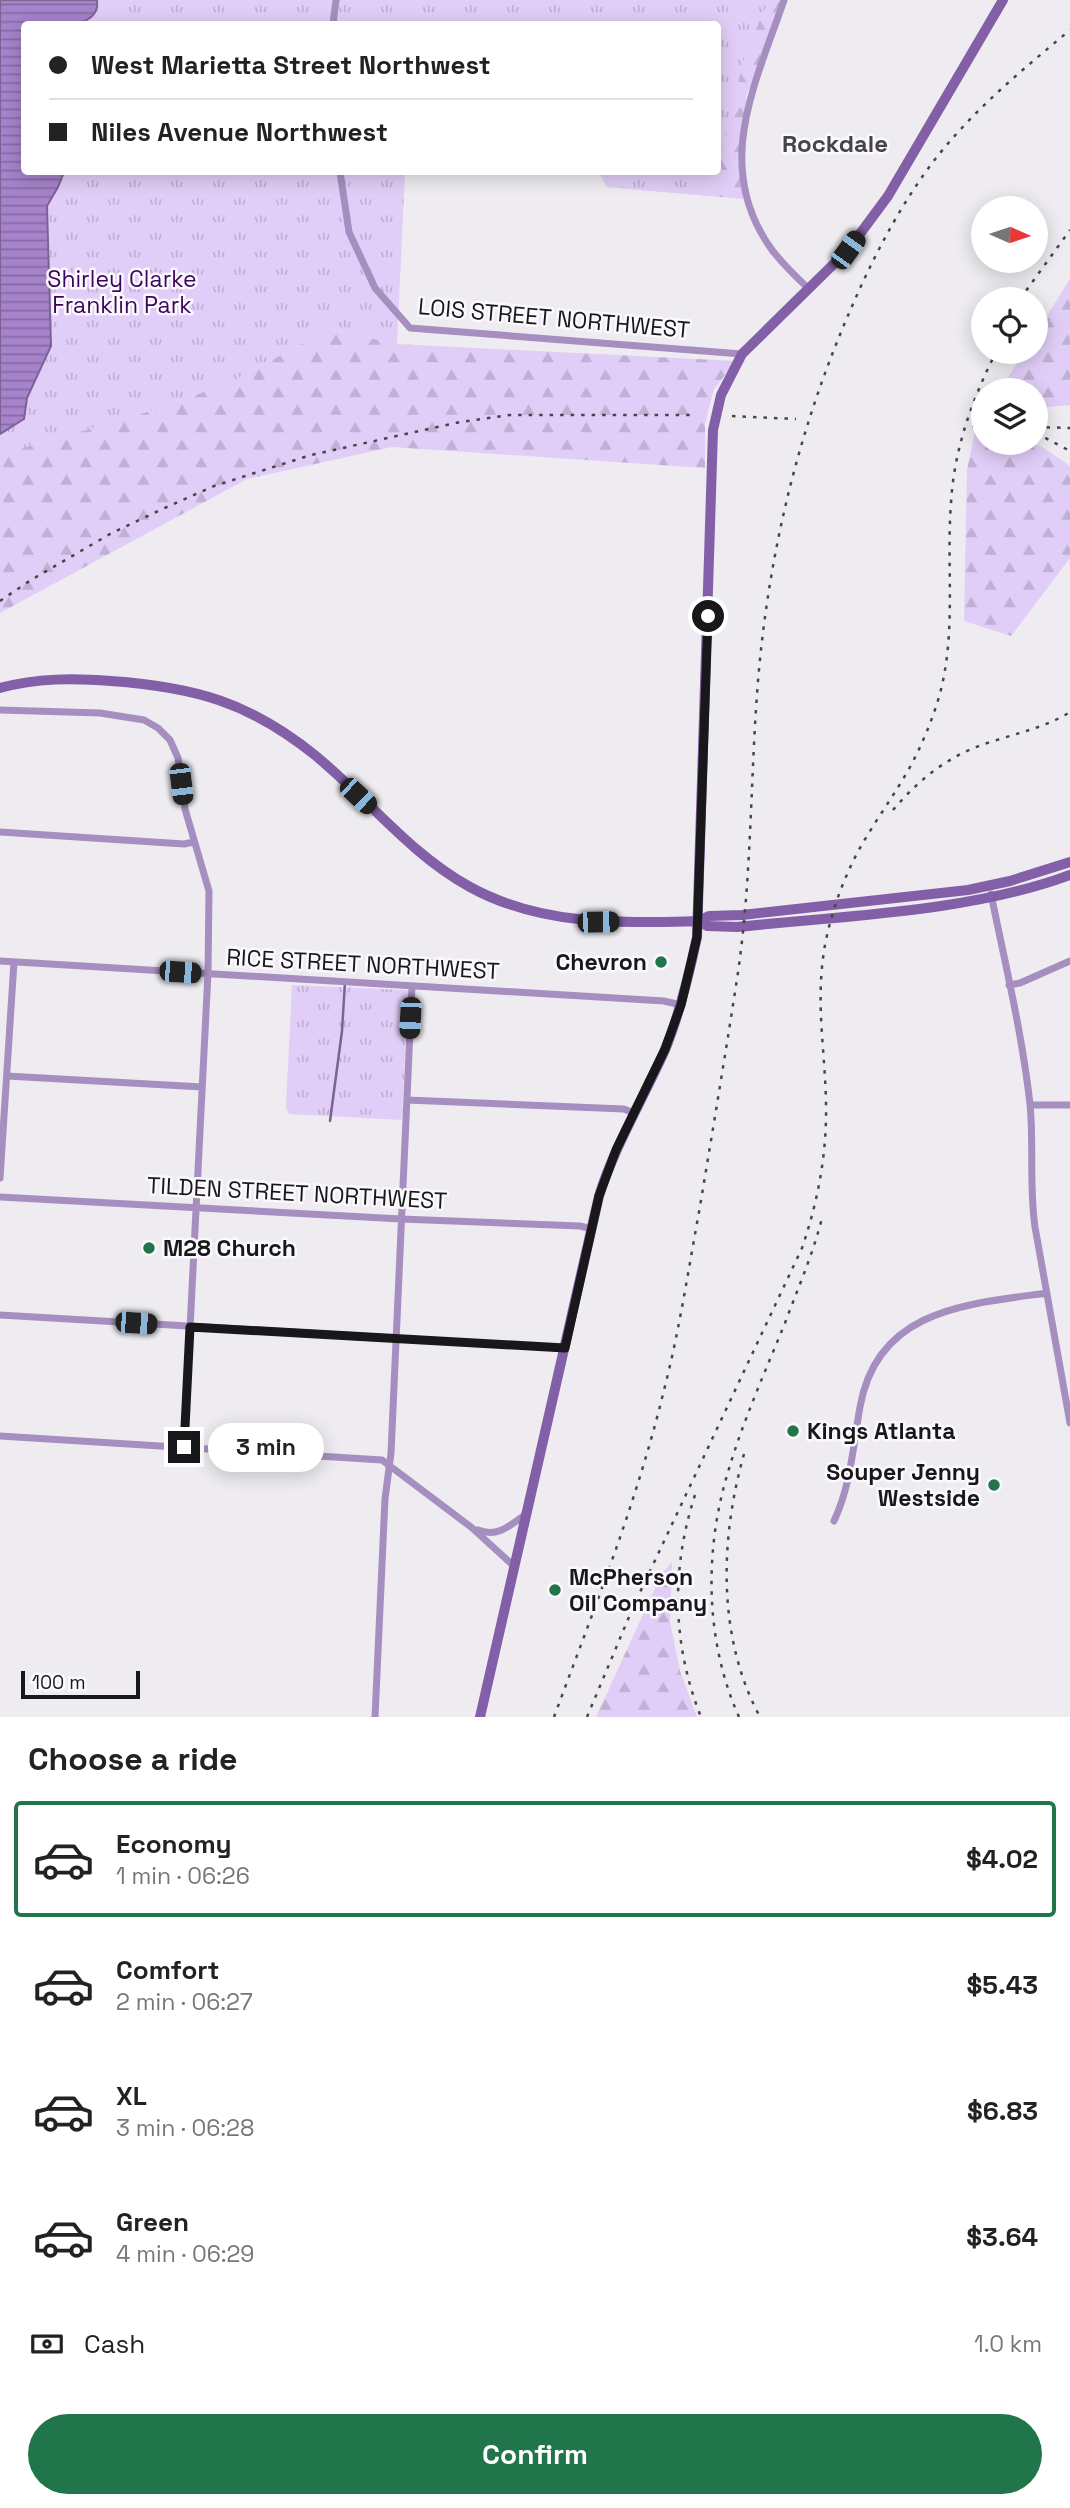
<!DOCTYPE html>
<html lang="en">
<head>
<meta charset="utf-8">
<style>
  :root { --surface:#fff; --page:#f2f2f2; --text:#222; --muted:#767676; --line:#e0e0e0; --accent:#20764a }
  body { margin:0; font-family:"Space Grotesk",sans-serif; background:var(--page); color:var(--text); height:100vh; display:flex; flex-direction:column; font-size:26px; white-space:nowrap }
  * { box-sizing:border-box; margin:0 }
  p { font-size:23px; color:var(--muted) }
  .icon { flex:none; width:38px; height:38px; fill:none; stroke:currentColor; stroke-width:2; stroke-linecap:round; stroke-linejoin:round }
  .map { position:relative; height:1717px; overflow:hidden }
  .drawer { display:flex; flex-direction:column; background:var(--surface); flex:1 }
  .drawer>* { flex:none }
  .banner { position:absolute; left:21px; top:21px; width:700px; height:154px; border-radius:7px; box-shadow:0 4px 18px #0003; display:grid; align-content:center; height:154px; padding:0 28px; background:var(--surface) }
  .needle { width:46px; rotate:93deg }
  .buttons { position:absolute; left:971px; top:196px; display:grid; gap:14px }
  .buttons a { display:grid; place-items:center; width:77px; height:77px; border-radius:50%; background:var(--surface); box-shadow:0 4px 18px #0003; font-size:35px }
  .scale { position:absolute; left:21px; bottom:18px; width:119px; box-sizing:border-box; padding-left:7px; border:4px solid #181719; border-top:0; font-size:19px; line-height:24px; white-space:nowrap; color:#181719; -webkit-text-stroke:5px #fbf9fd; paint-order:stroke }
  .end { position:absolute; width:32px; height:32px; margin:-16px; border:9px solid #181719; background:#fff; box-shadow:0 0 0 4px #fff }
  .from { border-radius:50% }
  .bubble { position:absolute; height:49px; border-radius:24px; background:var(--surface); box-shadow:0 4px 18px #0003; font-size:23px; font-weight:600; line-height:49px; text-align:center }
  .car { position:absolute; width:21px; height:42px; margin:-21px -10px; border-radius:9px; box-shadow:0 0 5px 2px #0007; background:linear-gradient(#222 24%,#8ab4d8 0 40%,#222 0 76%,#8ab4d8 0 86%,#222 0) }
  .banner b { display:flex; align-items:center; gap:24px; height:66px; font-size:26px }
  .banner b+b { border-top:2px solid var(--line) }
  .banner i { width:18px; height:18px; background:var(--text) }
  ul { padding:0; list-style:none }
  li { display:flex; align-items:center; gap:21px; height:116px; margin:0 14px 10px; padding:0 14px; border:4px solid transparent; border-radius:7px }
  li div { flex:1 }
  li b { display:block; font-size:26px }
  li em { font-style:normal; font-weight:600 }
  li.current { border-color:var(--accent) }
  li>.icon { width:63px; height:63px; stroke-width:1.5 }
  h2 { padding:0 28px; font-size:32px; line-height:84px }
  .pay { display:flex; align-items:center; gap:18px; height:77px; padding:0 28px; font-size:26px }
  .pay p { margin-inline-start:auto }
  .action { display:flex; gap:14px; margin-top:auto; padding:14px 28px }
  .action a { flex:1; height:80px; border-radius:42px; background:var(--accent); color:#fff; font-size:28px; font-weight:600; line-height:80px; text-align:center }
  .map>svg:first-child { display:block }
  .forest { fill:url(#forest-firs) }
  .park { fill:url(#park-tufts) }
  .water { fill:url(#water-rules); stroke:#7b6395; stroke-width:2 }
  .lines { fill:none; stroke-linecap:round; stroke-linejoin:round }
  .stream { stroke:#7b6395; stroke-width:2.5 }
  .street { stroke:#a68ec0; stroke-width:7 }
  .secondary { stroke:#835fa7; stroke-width:10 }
  .rail { stroke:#464547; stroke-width:2.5; stroke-dasharray:3.5 7; stroke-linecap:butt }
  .route { stroke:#181719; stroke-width:9 }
  .poi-dot { fill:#20764a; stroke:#fbf9fd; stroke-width:2.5 }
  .labels { text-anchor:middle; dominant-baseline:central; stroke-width:5; stroke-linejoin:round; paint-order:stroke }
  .park-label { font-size:23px; fill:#3b055d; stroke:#fbf9fd }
  .street-label { font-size:23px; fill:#181719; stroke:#fbf9fd }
  .poi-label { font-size:23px; font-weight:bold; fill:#181719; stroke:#fbf9fd; text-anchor:start }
  .neighbourhood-label { font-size:24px; font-weight:bold; fill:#464447; stroke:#fbf9fd }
</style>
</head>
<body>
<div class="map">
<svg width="1070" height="1717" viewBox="0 0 1070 1717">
  <defs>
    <pattern id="forest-firs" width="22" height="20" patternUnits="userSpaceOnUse" patternTransform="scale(1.75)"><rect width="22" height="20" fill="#e1cef8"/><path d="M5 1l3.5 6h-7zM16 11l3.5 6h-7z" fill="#c0b0d4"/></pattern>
    <pattern id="park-tufts" width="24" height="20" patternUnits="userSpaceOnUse" patternTransform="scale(1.75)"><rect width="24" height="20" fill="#e1cef8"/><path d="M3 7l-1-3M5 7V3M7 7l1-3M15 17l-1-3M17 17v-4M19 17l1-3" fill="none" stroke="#c0b0d4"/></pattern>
    <pattern id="water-rules" width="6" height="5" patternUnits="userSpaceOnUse" patternTransform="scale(1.75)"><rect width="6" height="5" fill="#a683ca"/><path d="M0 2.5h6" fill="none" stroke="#866aa3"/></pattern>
  </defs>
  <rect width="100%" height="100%" fill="#eeecf0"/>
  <!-- forest -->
  <path class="forest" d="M347 0H786L746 96 744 199 607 187 599 172H718V24H345Z
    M1070 279V405L1036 408V390H1000L1024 352H1036V333Z
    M329 329 397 344 736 361 714 389 705 424V468L392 447 247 479 0 613V454L132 417 229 383Z
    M975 431 983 433 984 443H1028L1041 446 1070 466V558L1011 636 964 621 967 470Z
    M672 1562 670 1622 680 1671 697 1717H596L662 1573Z"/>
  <!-- park -->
  <path class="park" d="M0 0H769L745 54 718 166V24H24V172H405L397 344 329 329 229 383 132 417 0 454Z
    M599 172H716L709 196 607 187Z
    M292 985 408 990 402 1120 289 1114 286 1107Z"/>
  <!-- water -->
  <path class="water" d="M0 0H97C101 33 45 24 24 24V172H64L58 187 47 206 51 346 27 398 24 419 0 434Z"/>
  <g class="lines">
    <!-- stream -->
    <path class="stream" d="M330 1121 342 1031 345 982"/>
    <!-- street -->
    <path class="street" d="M784 0C755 85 712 167 772 250 783 264 796 277 809 289
      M333 24 336 0
      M340 172 349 232 375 288 410 328 742 354
      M0 710 100 713 144 720 158 728 170 740 178 758 185 809 209 891 208 973 184 1447
      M0 832 184 844 194 842
      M991 894C1005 963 1022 1033 1030 1104 1034 1145 1029 1186 1035 1227L1070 1423
      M0 961 664 1001 681 1005
      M1009 985 1020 983 1070 961
      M7 1076 202 1087
      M407 1100 624 1109 634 1113
      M1030 1105H1070
      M0 1178 14 962
      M0 1197 401 1219 580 1226 592 1229
      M0 1315 565 1348
      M0 1436 382 1460 471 1527 515 1567
      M834 1521C851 1485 853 1446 860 1407 877 1309 967 1304 1047 1293
      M478 1530C497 1538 511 1525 526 1514
      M375 1717 385 1499 391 1453 412 986"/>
    <!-- secondary -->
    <path class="secondary" d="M0 688C37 678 73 678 111 681 194 687 250 702 316 756 368 799 410 854 470 887 541 926 619 923 698 921L709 916 742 915 968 890 1010 881 1070 862
      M698 921 707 926 737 927C842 916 971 912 1070 875
      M480 1717 599 1196C615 1145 643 1099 665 1050 680 1013 689 975 697 937L713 430 721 395 742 354 848 250 888 196 1003 0"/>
    <!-- rail -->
    <path class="rail" d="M1020 299 1070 230
      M732 416 796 419
      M972 426H984
      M1036 427 1070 428
      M1036 433 1070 451
      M0 601 31 580 110 534 158 511 214 486 311 455 460 422 510 415H693
      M893 810C921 777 952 753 994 741 1021 732 1046 727 1070 712
      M744 1454C720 1539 717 1637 760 1717
      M695 1495C671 1569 672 1644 701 1717
      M554 1717C594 1609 637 1502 664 1390 679 1332 688 1272 699 1212 712 1135 725 1057 737 979 752 881 750 780 758 681 768 562 794 448 839 337 864 276 893 215 933 162 972 111 1021 71 1070 30
      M587 1717 634 1605 802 1248C818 1201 827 1154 826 1103 825 1048 815 1002 825 945 830 919 838 894 849 870 862 840 883 812 900 784 917 757 930 727 939 697 957 633 946 568 951 503 954 449 972 400 996 352
      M739 1717C705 1641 704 1551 728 1472 743 1421 765 1372 785 1323 798 1288 813 1254 822 1218"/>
  </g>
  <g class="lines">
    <!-- route -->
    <path class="route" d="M184 1447 190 1327 565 1348 599 1196 616 1150 665 1049 681 1005 697 937 708 616"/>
  </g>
  <!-- markers -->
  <g class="poi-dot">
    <circle cx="661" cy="962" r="7"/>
    <circle cx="149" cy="1248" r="7"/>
    <circle cx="793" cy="1431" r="7"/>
    <circle cx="994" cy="1485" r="7"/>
    <circle cx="555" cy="1590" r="7"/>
  </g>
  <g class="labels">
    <!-- park labels -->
    <g class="park-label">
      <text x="122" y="279">Shirley Clarke<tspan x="122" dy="26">Franklin Park</tspan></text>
    </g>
    <!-- street labels -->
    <g class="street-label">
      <text transform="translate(554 318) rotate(5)">LOIS STREET NORTHWEST</text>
      <text transform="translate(363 964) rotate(3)">RICE STREET NORTHWEST</text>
      <text transform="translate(297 1193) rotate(3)">TILDEN STREET NORTHWEST</text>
    </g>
    <!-- poi labels -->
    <g class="poi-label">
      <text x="647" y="962" text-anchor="end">Chevron</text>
      <text x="163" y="1248">M28 Church</text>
      <text x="807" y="1431">Kings Atlanta</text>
      <text x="980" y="1472" text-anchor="end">Souper Jenny<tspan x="980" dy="26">Westside</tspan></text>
      <text x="569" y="1577">McPherson<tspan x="569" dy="26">Oil Company</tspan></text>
    </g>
    <!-- neighbourhood labels -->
    <g class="neighbourhood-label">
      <text x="835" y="143">Rockdale</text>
    </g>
  </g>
</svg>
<div class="buttons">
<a><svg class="needle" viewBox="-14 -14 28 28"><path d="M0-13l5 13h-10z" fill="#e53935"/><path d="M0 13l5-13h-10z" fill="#767676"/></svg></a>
<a><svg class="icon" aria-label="locate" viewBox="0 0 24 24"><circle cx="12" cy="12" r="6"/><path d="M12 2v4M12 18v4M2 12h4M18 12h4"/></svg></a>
<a><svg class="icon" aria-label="layers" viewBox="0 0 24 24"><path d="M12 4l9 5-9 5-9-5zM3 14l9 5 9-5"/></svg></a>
</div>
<div class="scale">100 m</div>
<i class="end from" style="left:708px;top:616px"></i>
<i class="end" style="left:184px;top:1447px"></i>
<div class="bubble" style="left:208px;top:1423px;width:116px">3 min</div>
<i class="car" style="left:848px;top:250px;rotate:36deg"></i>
<i class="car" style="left:181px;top:784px;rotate:173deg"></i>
<i class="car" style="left:358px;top:796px;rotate:133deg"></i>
<i class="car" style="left:598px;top:922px;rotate:89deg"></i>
<i class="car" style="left:180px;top:972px;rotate:94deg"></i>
<i class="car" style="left:410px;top:1018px;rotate:183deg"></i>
<i class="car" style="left:136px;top:1323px;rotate:94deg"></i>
<div class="banner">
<b><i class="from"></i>West Marietta Street Northwest</b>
<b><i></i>Niles Avenue Northwest</b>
</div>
</div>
<section class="drawer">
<h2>Choose a ride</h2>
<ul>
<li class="current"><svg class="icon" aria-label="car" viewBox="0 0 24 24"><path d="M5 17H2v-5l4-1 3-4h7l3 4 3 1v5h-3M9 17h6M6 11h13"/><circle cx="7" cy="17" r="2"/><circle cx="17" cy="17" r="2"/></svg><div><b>Economy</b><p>1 min · 06:26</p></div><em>$4.02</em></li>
<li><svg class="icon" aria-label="car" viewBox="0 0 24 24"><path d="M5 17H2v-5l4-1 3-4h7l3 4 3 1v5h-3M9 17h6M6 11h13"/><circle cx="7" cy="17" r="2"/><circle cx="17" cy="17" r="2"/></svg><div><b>Comfort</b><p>2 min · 06:27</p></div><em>$5.43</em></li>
<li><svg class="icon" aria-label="car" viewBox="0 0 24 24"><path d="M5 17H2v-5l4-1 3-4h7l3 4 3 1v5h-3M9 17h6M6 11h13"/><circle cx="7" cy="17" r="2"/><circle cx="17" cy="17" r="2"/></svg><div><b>XL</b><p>3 min · 06:28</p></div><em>$6.83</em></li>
<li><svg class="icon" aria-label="car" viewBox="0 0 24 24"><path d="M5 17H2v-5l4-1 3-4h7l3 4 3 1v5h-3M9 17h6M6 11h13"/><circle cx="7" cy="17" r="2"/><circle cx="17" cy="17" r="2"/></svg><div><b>Green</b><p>4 min · 06:29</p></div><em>$3.64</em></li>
</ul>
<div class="pay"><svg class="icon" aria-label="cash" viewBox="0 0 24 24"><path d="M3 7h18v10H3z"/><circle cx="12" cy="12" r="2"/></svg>Cash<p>1.0 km</p></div>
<div class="action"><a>Confirm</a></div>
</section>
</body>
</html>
